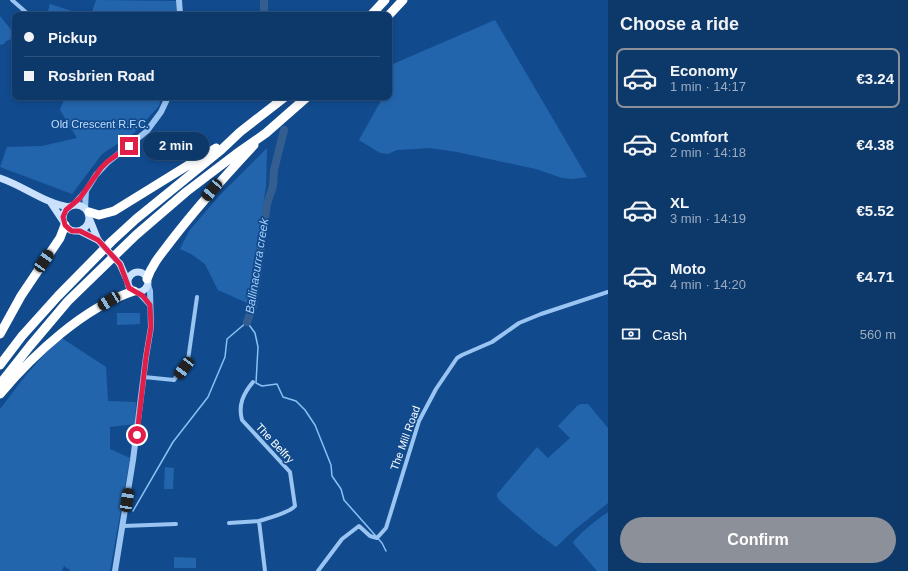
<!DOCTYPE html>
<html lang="en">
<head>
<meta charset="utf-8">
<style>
  :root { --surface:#0d386a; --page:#1b4372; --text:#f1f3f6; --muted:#9aacc1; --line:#2d527e; --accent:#8c9099 }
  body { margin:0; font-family:Arial,sans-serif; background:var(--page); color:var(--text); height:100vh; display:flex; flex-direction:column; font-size:15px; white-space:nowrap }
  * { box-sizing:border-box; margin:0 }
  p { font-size:13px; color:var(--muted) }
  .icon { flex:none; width:22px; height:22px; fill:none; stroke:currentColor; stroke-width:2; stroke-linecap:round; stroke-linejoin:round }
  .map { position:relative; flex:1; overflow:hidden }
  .details { display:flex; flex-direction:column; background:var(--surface); width:300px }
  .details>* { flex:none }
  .top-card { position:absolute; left:12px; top:12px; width:380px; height:88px; border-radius:8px; box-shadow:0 2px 6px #0003,0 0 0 1px var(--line); display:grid; align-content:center; height:88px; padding:0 12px; background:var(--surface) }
  .end { position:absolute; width:18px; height:18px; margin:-9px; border:5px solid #e11d48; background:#fff; box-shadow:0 0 0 2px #fff }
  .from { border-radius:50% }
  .bubble { position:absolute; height:28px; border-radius:14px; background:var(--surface); box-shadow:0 2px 6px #0003,0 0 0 1px var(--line); font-size:13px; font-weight:700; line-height:28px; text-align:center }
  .car { position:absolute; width:12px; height:24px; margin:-12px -6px; border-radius:5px; box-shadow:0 0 3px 1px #0007; background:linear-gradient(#222 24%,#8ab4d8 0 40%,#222 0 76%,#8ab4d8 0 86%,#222 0) }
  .top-card b { display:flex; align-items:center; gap:14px; height:38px; font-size:15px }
  .top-card b+b { border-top:1px solid var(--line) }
  .top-card i { width:10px; height:10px; background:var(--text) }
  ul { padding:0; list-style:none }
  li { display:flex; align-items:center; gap:12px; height:60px; margin:0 8px 6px; padding:0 4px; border:2px solid transparent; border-radius:8px }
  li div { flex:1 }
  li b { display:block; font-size:15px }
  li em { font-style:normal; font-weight:700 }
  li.current { border-color:var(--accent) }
  li>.icon { width:36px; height:36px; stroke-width:1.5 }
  h2 { padding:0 12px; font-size:18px; line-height:48px }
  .pay { display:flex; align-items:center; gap:10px; height:44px; padding:0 12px; font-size:15px }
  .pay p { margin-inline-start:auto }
  .button { display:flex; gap:8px; margin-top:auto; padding:8px 12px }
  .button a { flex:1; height:46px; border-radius:24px; background:var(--accent); color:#fff; font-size:16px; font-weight:700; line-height:46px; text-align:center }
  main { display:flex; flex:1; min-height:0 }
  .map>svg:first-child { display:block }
  .green { fill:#2365ad }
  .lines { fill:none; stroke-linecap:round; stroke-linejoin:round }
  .stream { stroke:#8cc0f5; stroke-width:1.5 }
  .river { stroke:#335e8f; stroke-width:8 }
  .minor { stroke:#9ac4f2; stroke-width:4 }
  .tertiary { stroke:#9ac4f2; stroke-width:6 }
  .secondary { stroke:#c9e1fc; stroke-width:7 }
  .motorway { stroke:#fff; stroke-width:9 }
  .secondary-bridge { stroke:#c9e1fc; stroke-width:7 }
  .route { stroke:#e11d48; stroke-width:5 }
  .labels { text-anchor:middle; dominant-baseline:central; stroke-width:3.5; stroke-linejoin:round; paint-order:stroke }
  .park-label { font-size:11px; fill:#c1defd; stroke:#114b8e }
  .street-label { font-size:11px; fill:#fff; stroke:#114b8e }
  .water-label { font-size:12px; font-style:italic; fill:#a6cef9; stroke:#114b8e }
</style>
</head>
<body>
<main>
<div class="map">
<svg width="608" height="571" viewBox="0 0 608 571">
  <rect width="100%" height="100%" fill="#114b8e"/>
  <!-- green -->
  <path class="green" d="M96 0 176 1V15H91Z
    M50 4 84 15H47Z
    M0 16 13 32 10 40 6 41 4 44 0 45Z
    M495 20 587 177 572 179 562 178 536 169 457 152 430 148 397 150 388 154 380 153 359 140 383 97H389C389 86 392 75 393 64Z
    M65 97H161L159 106 134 133 102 154 72 194 0 167 7 147 42 146 77 138 60 110Z
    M267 148 266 186 256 254 247 303 218 290 205 264 191 254 180 249 189 231 220 195Z
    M117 313H140V324L117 325Z
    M60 337 106 367 108 401 136 402 135 424 110 427V449L130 458 110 571H71L64 566 62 571H0V409L26 375Z
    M581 404H588L608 428V503L573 531 556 547 537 533 501 502 497 497V494L537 447 548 458 570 438 558 426 577 406Z
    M165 467 174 468 173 489H164Z
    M608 512V571H597L573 543C579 533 598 519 608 512Z
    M174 557 196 558V568H174Z"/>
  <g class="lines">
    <!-- stream -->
    <path class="stream" d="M133 511 173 442 208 397 225 357 227 339 247 322 255 333 258 347 256 383 262 386 277 384 283 397 296 401 305 410 315 425 331 465 332 476 341 489 344 500 382 543 386 551"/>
    <!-- river -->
    <path class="river" d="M264 0V12L267 15
      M247 322 253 306 267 204 273 186 274 170 284 130"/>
    <!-- minor -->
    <path class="minor" d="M12 0 28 14
      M144 377 174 380 188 360 197 297
      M253 382C243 394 238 405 242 420L290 472 295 506C289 513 269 518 259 521L265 571
      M229 523 259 521
      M123 526 176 524
      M318 571 342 539 359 526 370 536 377 538 386 528 419 421 436 389 457 358 462 355 492 342 519 323 541 314 608 292"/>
    <!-- tertiary -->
    <path class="tertiary" d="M179 0 180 15
      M73 205 86 191 96 175 107 163 147 131 161 112 168 97
      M85 208 86 191
      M138 292 150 305
      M115 571 133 460 146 357 151 327 150 291 148 285"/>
    <!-- secondary -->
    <path class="secondary" d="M0 178C24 186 44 203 69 207
      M51 203 63 221
      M63 218a13 13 0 1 1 26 0a13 13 0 1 1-26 0Z
      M90 220 98 240
      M80 231 98 240
      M120 264 128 282
      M128 282a10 10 0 1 1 20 0a10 10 0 1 1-20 0Z"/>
    <!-- motorway -->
    <path class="motorway" d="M371 15 385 0
      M389 15 403 0
      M89 212 99 215 114 211 216 148
      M147 279C152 264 162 253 171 241 197 207 225 176 254 145
      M0 334 21 296 60 238 65 225
      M0 365 22 336 58 296 112 241 136 219 221 150 240 132 285 97
      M0 384 30 346 68 301 136 235 186 192 236 154 266 133 307 97
      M0 394C33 355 84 307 134 291"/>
    <!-- secondary-bridge -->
    <path class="secondary-bridge" d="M98 240 120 264"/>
  </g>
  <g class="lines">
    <!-- route -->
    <path class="route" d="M129 146 107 162 101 168 80 198 66 210 63 217 65 225 68 228 72 231H80L98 240 120 264 129 288 143 296 150 305 151 327 146 357 137 435"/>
  </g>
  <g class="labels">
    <!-- park labels -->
    <g class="park-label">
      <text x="100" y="124">Old Crescent R.F.C.</text>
    </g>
    <!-- street labels -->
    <g class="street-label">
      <text transform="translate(405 438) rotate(-70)">The Mill Road</text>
      <text transform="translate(275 443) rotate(47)">The Belfry</text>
    </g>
    <!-- water labels -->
    <g class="water-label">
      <text transform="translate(257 266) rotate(-81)">Ballinacurra creek</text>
    </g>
  </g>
</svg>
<i class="end from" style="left:137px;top:435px"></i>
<i class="end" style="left:129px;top:146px"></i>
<div class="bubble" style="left:143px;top:132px;width:66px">2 min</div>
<i class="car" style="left:212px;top:190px;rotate:220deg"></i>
<i class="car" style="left:44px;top:261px;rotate:34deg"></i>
<i class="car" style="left:109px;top:301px;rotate:239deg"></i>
<i class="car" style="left:184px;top:368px;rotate:217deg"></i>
<i class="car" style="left:127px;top:500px;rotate:9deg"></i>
<div class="top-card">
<b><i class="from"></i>Pickup</b>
<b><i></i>Rosbrien Road</b>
</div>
</div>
<section class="details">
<h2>Choose a ride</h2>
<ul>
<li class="current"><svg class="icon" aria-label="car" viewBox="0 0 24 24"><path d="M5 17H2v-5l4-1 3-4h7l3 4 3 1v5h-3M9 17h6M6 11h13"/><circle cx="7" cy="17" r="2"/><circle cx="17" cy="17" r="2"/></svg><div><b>Economy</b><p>1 min · 14:17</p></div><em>€3.24</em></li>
<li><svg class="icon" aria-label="car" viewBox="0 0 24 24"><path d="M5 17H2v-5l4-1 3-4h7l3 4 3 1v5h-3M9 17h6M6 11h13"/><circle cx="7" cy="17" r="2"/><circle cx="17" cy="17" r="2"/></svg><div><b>Comfort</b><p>2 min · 14:18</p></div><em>€4.38</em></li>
<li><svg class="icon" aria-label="car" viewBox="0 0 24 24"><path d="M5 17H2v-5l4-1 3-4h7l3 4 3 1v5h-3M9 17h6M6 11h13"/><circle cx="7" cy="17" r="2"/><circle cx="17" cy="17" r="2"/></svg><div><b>XL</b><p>3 min · 14:19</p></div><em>€5.52</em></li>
<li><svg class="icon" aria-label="car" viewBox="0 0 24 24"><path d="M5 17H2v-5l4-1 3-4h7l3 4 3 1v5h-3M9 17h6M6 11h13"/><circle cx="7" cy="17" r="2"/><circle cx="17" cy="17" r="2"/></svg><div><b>Moto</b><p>4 min · 14:20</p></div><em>€4.71</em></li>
</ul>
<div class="pay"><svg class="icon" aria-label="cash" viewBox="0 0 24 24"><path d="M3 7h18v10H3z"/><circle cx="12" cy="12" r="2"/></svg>Cash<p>560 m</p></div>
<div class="button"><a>Confirm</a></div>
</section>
</main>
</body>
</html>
